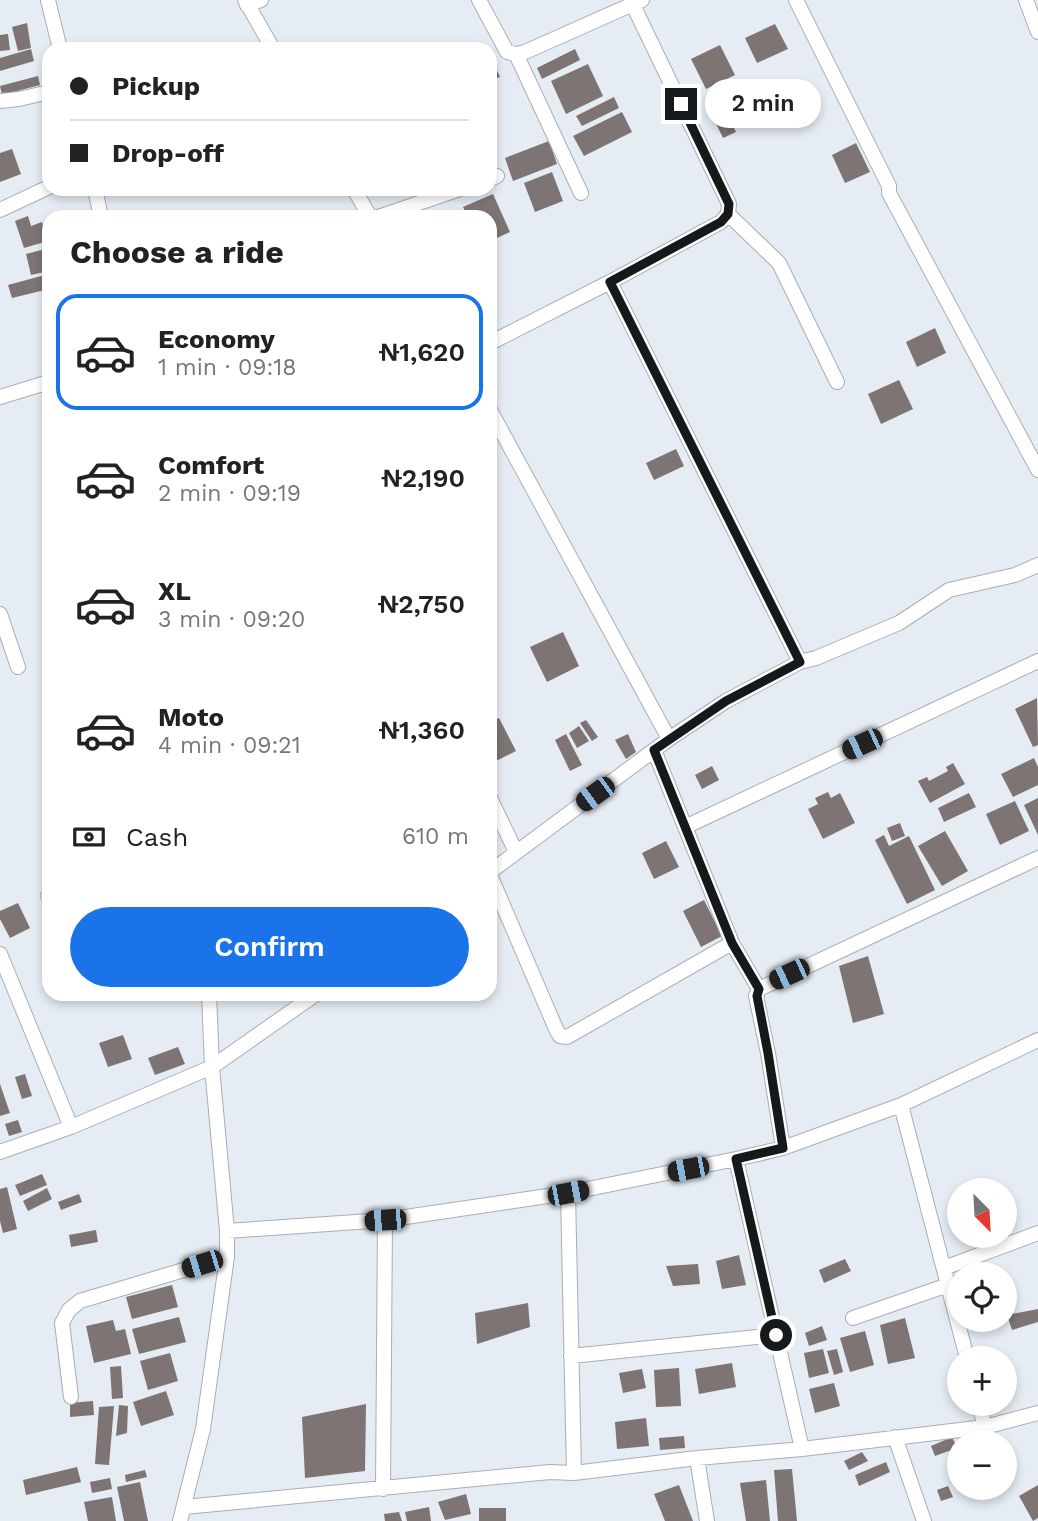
<!DOCTYPE html>
<html lang="en">
<head>
<meta charset="utf-8">
<style>
  :root { --surface:#fff; --page:#f2f2f2; --text:#222; --muted:#767676; --line:#e0e0e0; --accent:#1a73e8 }
  body { margin:0; font-family:"Work Sans",sans-serif; background:var(--page); color:var(--text); height:100vh; display:flex; flex-direction:column; font-size:26px; white-space:nowrap }
  * { box-sizing:border-box; margin:0 }
  p { font-size:23px; color:var(--muted) }
  .icon { flex:none; width:38px; height:38px; fill:none; stroke:currentColor; stroke-width:2; stroke-linecap:round; stroke-linejoin:round }
  .map { position:relative; flex:1; overflow:hidden }
  .details { position:absolute; left:42px; top:210px; width:455px; height:791px; display:flex; flex-direction:column; background:var(--surface); border-radius:21px; box-shadow:0 4px 10px #0003 }
  .details>* { flex:none }
  .hud { position:absolute; left:42px; top:42px; width:455px; height:154px; border-radius:21px; box-shadow:0 4px 10px #0003; display:grid; align-content:center; height:154px; padding:0 28px; background:var(--surface) }
  .needle { width:46px; rotate:156deg }
  .controls { position:absolute; left:947px; top:1178px; display:grid; gap:14px }
  .controls a { display:grid; place-items:center; width:70px; height:70px; border-radius:50%; background:var(--surface); box-shadow:0 4px 10px #0003; font-size:35px }
  .end { position:absolute; width:32px; height:32px; margin:-16px; border:9px solid #16191b; background:#fff; box-shadow:0 0 0 4px #fff }
  .from { border-radius:50% }
  .bubble { position:absolute; height:49px; border-radius:24px; background:var(--surface); box-shadow:0 4px 10px #0003; font-size:23px; font-weight:600; line-height:49px; text-align:center }
  .car { position:absolute; width:21px; height:42px; margin:-21px -10px; border-radius:9px; box-shadow:0 0 5px 2px #0007; background:linear-gradient(#222 24%,#8ab4d8 0 40%,#222 0 76%,#8ab4d8 0 86%,#222 0) }
  .hud b { display:flex; align-items:center; gap:24px; height:66px; font-size:26px }
  .hud b+b { border-top:2px solid var(--line) }
  .hud i { width:18px; height:18px; background:var(--text) }
  ul { padding:0; list-style:none }
  li { display:flex; align-items:center; gap:21px; height:116px; margin:0 14px 10px; padding:0 14px; border:4px solid transparent; border-radius:21px }
  li div { flex:1 }
  li b { display:block; font-size:26px }
  li em { font-style:normal; font-weight:600 }
  li.active { border-color:var(--accent) }
  li>.icon { width:63px; height:63px; stroke-width:1.5 }
  h2 { padding:0 28px; font-size:32px; line-height:84px }
  .pay { display:flex; align-items:center; gap:18px; height:77px; padding:0 28px; font-size:26px }
  .pay p { margin-inline-start:auto }
  .button { display:flex; gap:14px; margin-top:auto; padding:14px 28px }
  .button a { flex:1; height:80px; border-radius:42px; background:var(--accent); color:#fff; font-size:28px; font-weight:600; line-height:80px; text-align:center }
  .map>svg:first-child { display:block }
  .building { fill:#7d7473 }
  .lines { fill:none; stroke-linecap:round; stroke-linejoin:round }
  .street-casing { stroke:#a8aeb5; stroke-width:16 }
  .street { stroke:#fff; stroke-width:14 }
  .route { stroke:#16191b; stroke-width:9 }
</style>
</head>
<body>
<div class="map">
<svg width="1038" height="1521" viewBox="0 0 1038 1521">
  <rect width="100%" height="100%" fill="#e5ecf3"/>
  <!-- building -->
  <path class="building" d="M27 23 31 48 18 51 12 27Z
    M775 24 788 49 757 63 745 38Z
    M8 34 10 50 0 51V35Z
    M720 45 735 75 706 89 691 59Z
    M31 49 34 61 0 71V58Z
    M575 49 580 60 542 79 537 68Z
    M588 64 603 96 566 114 551 81Z
    M495 66 500 77 494 79 497 86 490 89V68Z
    M38 76 40 85 2 95 0 86Z
    M765 90 774 111 747 124 737 102Z
    M614 97 619 108 582 126 576 116Z
    M721 100 736 132 723 138 708 107Z
    M622 112 632 132 584 156 573 136Z
    M549 141 557 164 513 181 505 158Z
    M856 143 870 172 845 183 832 155Z
    M12 149 21 174 0 182V153Z
    M552 172 563 201 535 212 524 183Z
    M493 194 510 232 490 241V217H468L463 207Z
    M28 216 31 226 42 222 48 241 24 248 15 221Z
    M49 248V271L31 275 26 254Z
    M45 275 49 289 12 298 8 285Z
    M935 328 946 353 917 367 906 342Z
    M899 380 913 409 881 424 868 394Z
    M676 449 684 466 654 480 646 463Z
    M563 632 579 666 547 682 530 647Z
    M1037 698 1038 745 1033 747 1015 709Z
    M499 718 516 751 490 764V722Z
    M586 720 598 737 592 741 580 723Z
    M579 726 589 741 577 748 569 733Z
    M566 734 582 765 570 771 555 740Z
    M628 734 636 752 626 759 615 740Z
    M1034 758 1038 767V785L1013 797 1001 774Z
    M953 763 965 784 930 803 918 781 927 777 929 781 948 771 946 767Z
    M712 766 719 780 702 789 695 775Z
    M828 792 831 798 840 793 855 823 823 839 808 809 818 804 815 798Z
    M969 793 976 807 944 822 938 808Z
    M1038 798V835L1024 805Z
    M1015 801 1029 831 1000 845 986 814Z
    M900 823 905 836 892 841 887 828Z
    M945 831 968 871 942 886 918 846Z
    M884 835 889 846 909 836 935 890 907 904 875 840Z
    M666 841 679 867 654 879 642 853Z
    M704 900 722 936 701 947 683 911Z
    M18 903 30 928 10 938 0 919V911Z
    M868 956 884 1014 853 1023 839 966Z
    M123 1035 132 1059 108 1067 99 1043Z
    M178 1047 185 1064 155 1075 148 1058Z
    M25 1074 32 1096 22 1099 15 1077Z
    M0 1084 10 1113 0 1116Z
    M18 1120 22 1132 9 1136 5 1124Z
    M42 1174 47 1185 20 1196 15 1185Z
    M7 1187 17 1229 3 1233 0 1221V1189Z
    M47 1188 52 1199 28 1211 23 1201Z
    M79 1194 82 1202 61 1210 58 1202Z
    M96 1230 98 1242 71 1247 69 1235Z
    M739 1255 746 1285 722 1289 716 1261Z
    M845 1259 851 1271 824 1283 819 1270Z
    M698 1264 700 1284 673 1286 666 1266Z
    M172 1285 178 1307 132 1319 126 1297Z
    M528 1303 530 1327 477 1344 475 1313Z
    M1038 1309V1322L1012 1330 1007 1315Z
    M179 1317 186 1342 139 1354 132 1329Z
    M905 1318 915 1358 888 1364 880 1325Z
    M113 1320 116 1331 125 1329 131 1354 94 1363 86 1326Z
    M822 1326 827 1340 809 1346 805 1333Z
    M865 1331 874 1365 850 1372 840 1338Z
    M823 1349 829 1373 809 1378 804 1353Z
    M837 1349 843 1372 834 1375 827 1351Z
    M170 1353 178 1381 148 1390 140 1361Z
    M732 1363 736 1387 699 1394 695 1369Z
    M121 1366 123 1398 112 1399 110 1367Z
    M679 1368 681 1406 656 1407 654 1370Z
    M642 1369 646 1388 623 1393 619 1373Z
    M834 1383 840 1406 815 1413 809 1389Z
    M166 1391 174 1415 141 1426 133 1402Z
    M93 1401 94 1415 70 1417V1403Z
    M366 1404 365 1471 305 1478 302 1417Z
    M119 1405 128 1406 127 1433 116 1436Z
    M114 1406 109 1465 95 1464 99 1407Z
    M646 1418 649 1446 617 1449 615 1422Z
    M684 1436 685 1448 660 1450 659 1438Z
    M952 1437 957 1448 935 1456 931 1446Z
    M862 1452 868 1461 849 1470 844 1461Z
    M886 1462 890 1472 859 1486 855 1475Z
    M77 1467 81 1482 26 1495 23 1480Z
    M792 1469 797 1521H778L774 1470Z
    M145 1470 147 1477 126 1482 125 1475Z
    M110 1478 112 1489 92 1493 90 1482Z
    M766 1480 770 1521H746L740 1483Z
    M140 1482 148 1521H124L117 1487Z
    M679 1485 693 1521H665L654 1494Z
    M1038 1485V1518L1033 1521 1019 1496Z
    M948 1486 953 1497 941 1501 937 1490Z
    M466 1494 471 1514 445 1520 438 1502Z
    M112 1497 116 1521H88L84 1502Z
    M429 1507 431 1521H407L405 1512Z
    M479 1508H506V1521H479Z
    M399 1512 402 1521H385L384 1514Z"/>
  <g class="lines">
    <!-- street casing -->
    <g class="street-casing">
      <path id="street" d="M48 0 60 49
        M245 0 273 49
        M479 0 507 52 516 54 525 52 642 0
        M796 0 889 186V193L1038 470
        M1026 0 1038 32
        M247 5 261 0
        M516 54 581 193
        M0 101 19 99 49 92
        M490 179 497 176
        M95 189 101 217
        M354 189 370 217
        M0 210 49 187
        M728 214 779 263 837 382
        M378 217 460 189
        M610 282 800 662
        M490 343 610 282 721 222 728 214 729 204 633 5
        M0 397 49 382
        M490 410 669 739
        M0 614 18 667
        M654 750 732 943
        M490 798 516 852
        M685 827 1038 661
        M490 872 669 739 726 701 800 662 816 658 899 623 949 590 1015 575 1038 565
        M490 875 556 1029 560 1036 567 1037 732 943 759 989
        M48 896H49
        M0 954 71 1127
        M901 1105 967 1358
        M783 1148 768 1053 756 996 759 989 1038 858
        M0 1152 71 1127 212 1067 316 994
        M736 1159 802 1449
        M568 1193 574 1473
        M227 1231 385 1220 568 1193 736 1159 783 1148 901 1105 1038 1040
        M944 1268 1038 1233
        M853 1318 948 1285
        M571 1356 776 1335
        M71 1397 62 1323 69 1310 80 1301 227 1257
        M979 1404 985 1427
        M895 1437 924 1521
        M697 1458 707 1521
        M383 1489 385 1220
        M184 1507 550 1472 574 1473 697 1458 802 1449 985 1427 1038 1413
        M180 1521 203 1429 227 1257V1231L212 1067 209 994"/>
    </g>
    <!-- street -->
    <use href="#street" class="street"/>
  </g>
  <g class="lines">
    <!-- route -->
    <path class="route" d="M681 104 729 204 728 214 721 222 610 282 800 662 726 701 654 750 732 943 759 989 757 996 768 1053 783 1148 736 1159 776 1335"/>
  </g>
</svg>
<div class="controls">
<a><svg class="needle" viewBox="-14 -14 28 28"><path d="M0-13l5 13h-10z" fill="#e53935"/><path d="M0 13l5-13h-10z" fill="#767676"/></svg></a>
<a><svg class="icon" aria-label="locate" viewBox="0 0 24 24"><circle cx="12" cy="12" r="6"/><path d="M12 2v4M12 18v4M2 12h4M18 12h4"/></svg></a>
<a>+</a>
<a>−</a>
</div>
<i class="end from" style="left:776px;top:1335px"></i>
<i class="end" style="left:681px;top:104px"></i>
<div class="bubble" style="left:705px;top:79px;width:116px">2 min</div>
<i class="car" style="left:862px;top:744px;rotate:245deg"></i>
<i class="car" style="left:595px;top:794px;rotate:234deg"></i>
<i class="car" style="left:789px;top:974px;rotate:245deg"></i>
<i class="car" style="left:688px;top:1169px;rotate:259deg"></i>
<i class="car" style="left:568px;top:1193px;rotate:79deg"></i>
<i class="car" style="left:385px;top:1220px;rotate:266deg"></i>
<i class="car" style="left:202px;top:1264px;rotate:253deg"></i>
<div class="hud">
<b><i class="from"></i>Pickup</b>
<b><i></i>Drop-off</b>
</div>
<section class="details">
<h2>Choose a ride</h2>
<ul>
<li class="active"><svg class="icon" aria-label="car" viewBox="0 0 24 24"><path d="M5 17H2v-5l4-1 3-4h7l3 4 3 1v5h-3M9 17h6M6 11h13"/><circle cx="7" cy="17" r="2"/><circle cx="17" cy="17" r="2"/></svg><div><b>Economy</b><p>1 min · 09:18</p></div><em>₦1,620</em></li>
<li><svg class="icon" aria-label="car" viewBox="0 0 24 24"><path d="M5 17H2v-5l4-1 3-4h7l3 4 3 1v5h-3M9 17h6M6 11h13"/><circle cx="7" cy="17" r="2"/><circle cx="17" cy="17" r="2"/></svg><div><b>Comfort</b><p>2 min · 09:19</p></div><em>₦2,190</em></li>
<li><svg class="icon" aria-label="car" viewBox="0 0 24 24"><path d="M5 17H2v-5l4-1 3-4h7l3 4 3 1v5h-3M9 17h6M6 11h13"/><circle cx="7" cy="17" r="2"/><circle cx="17" cy="17" r="2"/></svg><div><b>XL</b><p>3 min · 09:20</p></div><em>₦2,750</em></li>
<li><svg class="icon" aria-label="car" viewBox="0 0 24 24"><path d="M5 17H2v-5l4-1 3-4h7l3 4 3 1v5h-3M9 17h6M6 11h13"/><circle cx="7" cy="17" r="2"/><circle cx="17" cy="17" r="2"/></svg><div><b>Moto</b><p>4 min · 09:21</p></div><em>₦1,360</em></li>
</ul>
<div class="pay"><svg class="icon" aria-label="cash" viewBox="0 0 24 24"><path d="M3 7h18v10H3z"/><circle cx="12" cy="12" r="2"/></svg>Cash<p>610 m</p></div>
<div class="button"><a>Confirm</a></div>
</section>
</div>
</body>
</html>
